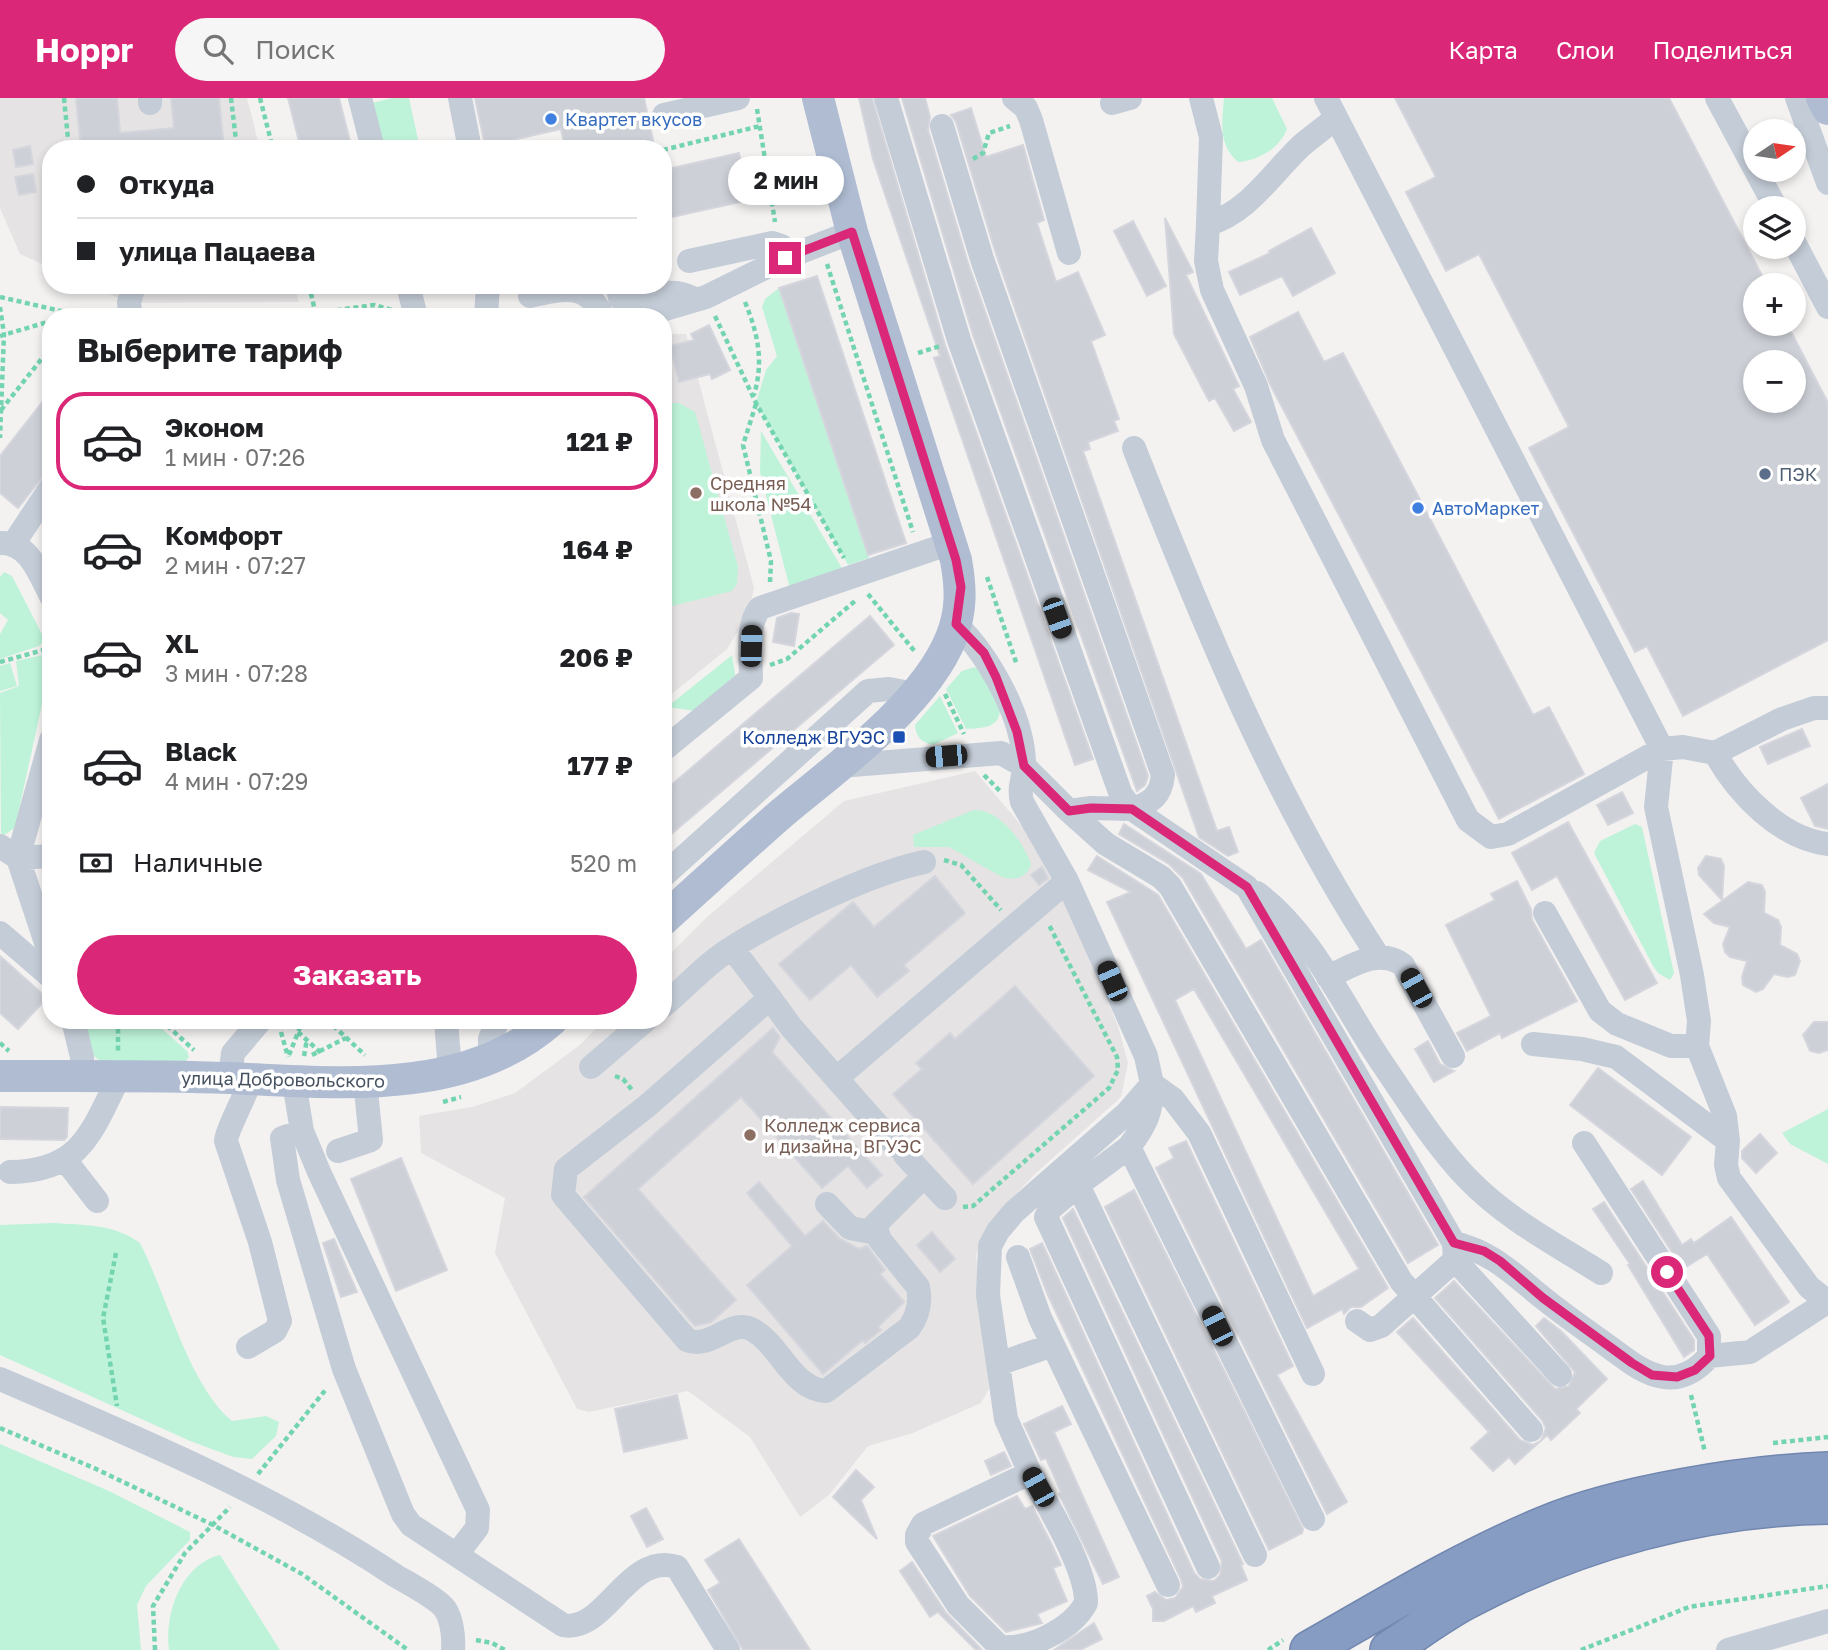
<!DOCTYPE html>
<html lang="ru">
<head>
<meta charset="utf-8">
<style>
  :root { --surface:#fff; --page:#f6f6f6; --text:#202124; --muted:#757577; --line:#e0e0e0; --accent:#db2777 }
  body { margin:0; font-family:"Golos Text",sans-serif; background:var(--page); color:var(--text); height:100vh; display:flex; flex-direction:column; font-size:26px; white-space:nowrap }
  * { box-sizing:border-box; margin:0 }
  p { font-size:23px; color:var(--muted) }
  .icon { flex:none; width:38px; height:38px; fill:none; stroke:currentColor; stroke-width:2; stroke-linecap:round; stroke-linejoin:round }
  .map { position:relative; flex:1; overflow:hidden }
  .panel { position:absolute; left:42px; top:210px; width:630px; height:721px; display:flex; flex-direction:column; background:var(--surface); border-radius:28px; box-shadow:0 4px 10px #0003 }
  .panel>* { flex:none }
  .top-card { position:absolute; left:42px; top:42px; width:630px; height:154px; border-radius:28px; box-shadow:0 4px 10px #0003; display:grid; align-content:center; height:154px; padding:0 35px; background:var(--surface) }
  .needle { width:46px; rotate:77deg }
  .tools { position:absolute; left:1743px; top:21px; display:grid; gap:14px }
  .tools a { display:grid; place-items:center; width:63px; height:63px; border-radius:50%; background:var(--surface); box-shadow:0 4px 10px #0003; font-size:35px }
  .end { position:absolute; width:32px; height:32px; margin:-16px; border:9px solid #db2777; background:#fff; box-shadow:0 0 0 4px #fff }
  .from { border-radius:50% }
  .bubble { position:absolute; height:49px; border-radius:24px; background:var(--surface); box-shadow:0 4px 10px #0003; font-size:23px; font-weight:700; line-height:49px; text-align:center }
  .car { position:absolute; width:21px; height:42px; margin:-21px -10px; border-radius:9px; box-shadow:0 0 5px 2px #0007; background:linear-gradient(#222 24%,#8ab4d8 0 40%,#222 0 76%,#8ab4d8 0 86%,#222 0) }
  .top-card b { display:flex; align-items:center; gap:24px; height:66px; font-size:26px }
  .top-card b+b { border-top:2px solid var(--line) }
  .top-card i { width:18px; height:18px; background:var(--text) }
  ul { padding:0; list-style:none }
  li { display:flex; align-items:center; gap:21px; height:98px; margin:0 14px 10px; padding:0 21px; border:4px solid transparent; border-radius:28px }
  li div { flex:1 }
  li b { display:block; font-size:26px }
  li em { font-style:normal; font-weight:700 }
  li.active { border-color:var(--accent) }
  li>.icon { width:63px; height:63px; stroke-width:1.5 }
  h2 { padding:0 35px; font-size:32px; line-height:84px }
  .pay { display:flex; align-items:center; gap:18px; height:77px; padding:0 35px; font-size:26px }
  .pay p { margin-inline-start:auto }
  .cta { display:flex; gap:14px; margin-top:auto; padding:14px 35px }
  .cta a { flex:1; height:80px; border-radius:42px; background:var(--accent); color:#fff; font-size:28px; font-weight:700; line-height:80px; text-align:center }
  header { display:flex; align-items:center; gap:42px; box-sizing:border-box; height:98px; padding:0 35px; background:var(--accent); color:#fff }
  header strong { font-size:33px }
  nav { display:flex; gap:38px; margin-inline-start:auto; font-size:24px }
  .search { width:490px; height:63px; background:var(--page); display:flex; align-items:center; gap:18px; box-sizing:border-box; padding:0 24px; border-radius:38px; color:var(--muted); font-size:26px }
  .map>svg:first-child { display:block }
  .education { fill:#e5e3e3 }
  .green { fill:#bef3d9 }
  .building { fill:#cdd0d7; stroke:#d5d6dd; stroke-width:2; fill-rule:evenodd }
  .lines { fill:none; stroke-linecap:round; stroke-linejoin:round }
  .highway-casing { stroke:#7187af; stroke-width:40 }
  .path { stroke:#73d4b0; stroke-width:4.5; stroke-dasharray:5 3.5; stroke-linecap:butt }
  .minor { stroke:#c4ccd7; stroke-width:24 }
  .major { stroke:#afbcd2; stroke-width:32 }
  .highway { stroke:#869cc3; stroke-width:37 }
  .route { stroke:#db2777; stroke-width:9 }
  .shop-dot { fill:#3f7fe0; stroke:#fff; stroke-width:2.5 }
  .service-dot { fill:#5c6f8a; stroke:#fff; stroke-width:2.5 }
  .education-dot { fill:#8d6e63; stroke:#fff; stroke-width:2.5 }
  .transit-dot { fill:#1a4fb4; stroke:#fff; stroke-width:2.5 }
  .labels { text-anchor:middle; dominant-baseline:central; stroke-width:7; stroke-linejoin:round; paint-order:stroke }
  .shop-label { font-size:18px; fill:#366cbe; stroke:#fff; text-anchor:start }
  .service-label { font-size:18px; fill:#4e5e75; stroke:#fff; text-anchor:start }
  .education-label { font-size:18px; fill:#785e54; stroke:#fff; text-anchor:start }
  .transit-label { font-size:18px; fill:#164399; stroke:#fff; text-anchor:end }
  .street-label { font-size:18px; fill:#475261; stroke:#fff }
</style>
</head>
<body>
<header>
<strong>Hoppr</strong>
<div class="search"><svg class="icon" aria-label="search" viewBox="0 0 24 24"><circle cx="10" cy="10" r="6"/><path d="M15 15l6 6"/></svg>Поиск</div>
<nav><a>Карта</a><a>Слои</a><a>Поделиться</a></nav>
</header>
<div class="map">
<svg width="1828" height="1552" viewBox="0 0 1828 1552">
  <rect width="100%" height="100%" fill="#f4f2f1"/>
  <!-- education -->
  <path class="education" d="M0 0H247L260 51H51V170L20 156 0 110Z
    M90 187H295L299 204 129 205Z
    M663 236H686L754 490 749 515 727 551 663 603Z
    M975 673 1043 753 1118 928 1128 965 1121 999 1035 1076 1000 1113 982 1138 976 1157 989 1291 981 1305 913 1335 868 1348 829 1397 800 1419 750 1339 688 1293 589 1314 577 1311 495 1155 505 1100 421 1055 419 1018 472 1009 515 995 580 947 604 922H663V863L707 819 844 703Z"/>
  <!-- green -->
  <path class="green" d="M392 0H409L420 51H382L372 5Z
    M1224 0H1272L1287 31C1279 51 1259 62 1238 64 1218 47 1222 25 1224 0Z
    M779 190 869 460 848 467 756 305 766 272 777 258 762 209 765 201Z
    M663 305H679L695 314 738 469 737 486 732 493 672 508 663 505Z
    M761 333 843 472 790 491 760 374Z
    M4 474 12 478 45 542 39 548 0 561V536L8 522 0 515V479Z
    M51 555V582L42 606 15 730 1 739 0 595 19 588 16 563Z
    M732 557 736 582 696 613 667 609Z
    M10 565 17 588 0 593V568Z
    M974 569 981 572 1000 613C998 631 981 630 966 631L946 591 962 573Z
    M940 598 958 635 933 647C921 644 916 639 915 627Z
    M974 712C1000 712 1023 743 1031 766 1027 780 1015 783 1002 779L949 749H914L913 737Z
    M1635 726 1642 729 1674 875 1670 882 1658 875 1653 868 1594 755 1600 743Z
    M82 922H152L187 953 189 959 183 966 100 963 94 958Z
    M1828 1011V1066L1790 1046 1782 1035Z
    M53 1125C83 1127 115 1126 140 1145 166 1195 189 1288 232 1323L266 1318 279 1324 276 1338 252 1361 233 1359 190 1343 0 1257V1127Z
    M0 1346 109 1393 190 1434V1442L146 1488 137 1507 141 1552H0Z
    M220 1457 280 1552H169C164 1517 181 1466 220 1457Z"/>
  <!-- building -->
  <path class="building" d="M76 0H117L120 35 174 30 171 0H219L224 51H81Z
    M288 0H339L352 51H301Z
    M475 0H644L654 47 639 51H565L561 31 485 48Z
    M859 0H872L945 247 1093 661 1075 667 934 260 940 258 873 61Z
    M902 0H925L930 19 928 32 968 165 1148 678 1145 687 1137 693 973 237Z
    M1395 0H1669L1767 187H1755V226H1787L1828 305V542L1683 618 1647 548 1635 554 1529 350 1569 329 1479 156 1446 173 1406 94 1436 79ZM1755 264H1794V303H1755Z
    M971 10 986 59 1023 47 1044 122 1037 125 1056 184 1078 174 1105 237 1091 243 1119 321 1114 323 1118 333 1088 344 1090 351 1083 353 1217 733 1229 729 1238 754 1228 758 1199 739 996 156 956 24 951 17Z
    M30 48 33 66 16 69 13 52Z
    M739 55 749 102 663 121V72Z
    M33 76 36 94 19 97 15 79Z
    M1165 120 1193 174 1186 177 1239 288 1233 291 1251 324 1234 333 1215 300 1209 303 1174 236Z
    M1133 123 1166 188 1147 198 1114 133Z
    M1311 130 1335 175 1293 198 1282 178 1240 197 1229 174 1270 155 1269 153Z
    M817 178 906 445 868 457 779 190Z
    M1298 214 1324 264 1343 255 1533 617 1549 609 1584 676 1499 721 1271 288 1250 239Z
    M709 227 730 272 712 281 710 276 679 284 670 248 694 242 691 236Z
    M51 293V368L18 410 0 395V358Z
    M791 515 799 516 794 548 773 544 777 520Z
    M870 518 894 547 663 743V694Z
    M1802 631 1810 648 1768 666 1760 649Z
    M1828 686V731L1815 728 1801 700Z
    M1622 694 1633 715 1608 727 1597 707Z
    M1568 724 1657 885 1625 902 1557 778 1532 792 1512 755Z
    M1124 726 1201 776 1246 851 1261 842 1438 1147 1408 1165 1183 780 1169 766 1119 736Z
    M1097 758 1158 797 1388 1190 1361 1209H1351L1344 1216 1342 1211 1307 1230 1107 804 1131 794 1088 772ZM1194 891 1359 1171 1313 1198 1175 902Z
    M1706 758 1721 761 1724 768 1722 802 1699 777 1698 770Z
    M1042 769 1048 780 1039 787 1031 777Z
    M935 778 965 815 904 867 909 873 877 899 851 867 810 902 779 866 853 804 874 829Z
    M1517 783 1531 811 1532 822 1577 903 1502 940 1500 935 1467 953 1457 935 1491 918 1446 827 1495 802 1491 796Z
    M1748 784 1762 787 1765 794 1764 815 1778 822 1781 829 1780 847 1797 856 1800 863 1795 877 1788 879 1774 876 1763 891 1756 894 1743 887 1742 879 1747 863 1730 859 1725 854 1723 846 1730 829 1714 825 1704 816Z
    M0 858 47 900 18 931 0 915Z
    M1015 888 1094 978 973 1086 893 996 922 971 916 965 950 935 955 941Z
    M1814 924H1828V952L1819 955 1810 953 1803 937Z
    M773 930 780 939 772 954 882 1077 867 1090 848 1068 822 1090 741 999 638 1091 736 1202 711 1224 695 1228 584 1099Z
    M1428 943 1440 966 1454 973 1434 984 1415 951Z
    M1598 970 1691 1039 1662 1077 1570 1007Z
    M0 1009 68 1010 67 1039 64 1042 0 1041Z
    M1760 1036 1777 1055 1756 1075 1742 1060V1053Z
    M1186 1043 1293 1268 1277 1277 1347 1404 1327 1416 1156 1070 1174 1060 1169 1050Z
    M401 1060 447 1172 396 1193 351 1081Z
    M1643 1083 1682 1147 1691 1141 1694 1145 1731 1119 1789 1204 1755 1227 1707 1156 1683 1171 1631 1091Z
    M759 1084 805 1138 823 1123 840 1141 859 1151 867 1148 885 1172 880 1176 904 1204 878 1229 881 1232 865 1245 863 1242 823 1276 747 1187 792 1148 747 1095Z
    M1134 1092 1303 1431 1302 1435 1269 1452 1105 1109Z
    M1604 1104 1694 1242V1252L1684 1259 1628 1167 1630 1166 1593 1111Z
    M1073 1111 1243 1466 1241 1467 1247 1482 1212 1498 1215 1505 1196 1514 1193 1508 1164 1523H1153V1511L1147 1498 1155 1494 1166 1502 1175 1500 1183 1489 1181 1481 1048 1197 1030 1151 1042 1145 1194 1475 1200 1481 1214 1483 1220 1477 1222 1463 1063 1120Z
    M932 1134 955 1161 940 1174 917 1147Z
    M334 1141 357 1194 341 1199 323 1145Z
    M1454 1183 1555 1291 1569 1288 1575 1274 1536 1228 1544 1220 1561 1233 1607 1281 1576 1311 1580 1315 1551 1342 1547 1337 1515 1366 1509 1359 1493 1373 1471 1350 1489 1334 1397 1234 1413 1220 1520 1342 1533 1347 1541 1343 1546 1330 1542 1322 1435 1200Z
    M677 1297 687 1340 624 1354 615 1311Z
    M1062 1308 1071 1326 1054 1334 1119 1479 1103 1486 1059 1396 1061 1394 1046 1360 1041 1362 1024 1326Z
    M1004 1354 1011 1368 991 1377 985 1363Z
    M856 1372 874 1389 861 1402 877 1441 833 1399Z
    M1017 1398 1025 1411 1032 1408 1051 1445 1061 1467 1053 1470 1067 1503 1037 1516 1042 1525 1006 1534 970 1498 933 1438Z
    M646 1410 663 1441 647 1449 631 1418Z
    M739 1441 810 1552H743L708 1492 720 1485 705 1462Z
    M912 1464 946 1515 981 1551 976 1552 938 1514 930 1519 900 1473Z
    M1094 1525 1102 1541 1080 1552H1054Z"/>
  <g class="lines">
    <!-- highway casing -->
    <g class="highway-casing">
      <path id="highway" d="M1309 1552C1385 1509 1461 1462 1543 1428 1617 1396 1747 1376 1828 1373
        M1389 1552C1414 1536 1439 1517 1465 1503 1576 1443 1703 1409 1828 1407"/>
    </g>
    <!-- path -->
    <path class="path" d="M64 0 69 51
      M231 0 237 51
      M260 0 273 51
      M757 11 775 124
      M663 52 760 28
      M973 61 983 55 989 35 1010 28
      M827 166 913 434
      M309 187 315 213 311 219
      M0 199 87 219
      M745 204C758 236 764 263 754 297
      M0 209 4 236 0 340
      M715 218 756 305 844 460
      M286 219 374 207 392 212
      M0 238 51 223
      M918 255 940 248
      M756 306 743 347 771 463 770 484
      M1 312 51 249
      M987 479 1017 567
      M868 496 916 555
      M0 564 51 550
      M770 567 787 561 855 503
      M945 596 964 636
      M984 677 1000 693
      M944 762 961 767 1001 812
      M118 922V953
      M161 922 194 952
      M327 922 365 957
      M281 934 288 959
      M298 934 321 955
      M0 945 9 953
      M289 957 303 922
      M312 957 346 940
      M304 958 307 941
      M615 978 623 981 632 992
      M443 1004 461 999
      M963 1109 973 1108 1109 990 1118 972 1117 959 1049 827
      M116 1155 103 1220 117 1308
      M1691 1297 1705 1354
      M0 1330 94 1370 213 1427 302 1476 408 1552
      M1773 1345 1828 1339
      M258 1376 327 1290
      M476 1542 492 1545 505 1552
      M155 1552 153 1508 185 1455 230 1409
      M1268 1552 1283 1542
      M1581 1552 1689 1509 1828 1488"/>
    <!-- minor -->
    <path class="minor" d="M150 0V5
      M360 0 373 51
      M460 0 470 51
      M886 0 959 242 1121 697 1132 711C1151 705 1161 698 1163 677L982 161 942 28
      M1014 0 1026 10 1031 22 1069 155
      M1201 0 1211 39 1208 126
      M1326 0 1662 651 1656 709 1692 877 1699 923 1697 948H1671L1617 926 1600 913 1545 815
      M1717 0 1776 110
      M1797 0 1828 85
      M1112 5 1130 0
      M664 17 738 0
      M1336 20C1325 29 1313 38 1302 47 1272 75 1248 115 1208 126L1206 163 1212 192 1256 288 1273 342 1468 722 1491 739 1508 736 1662 651 1683 649 1715 655 1782 621 1814 610H1828
      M1794 144 1828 209
      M689 163 772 145 781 148 785 160
      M408 187 416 219
      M617 187 620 200C644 207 665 186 690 199
      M530 198C563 191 587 183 603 219
      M131 219 129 205 134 187
      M486 219 488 187
      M638 219 706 199 785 160 852 134
      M1134 350C1203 525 1274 700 1378 858
      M0 445C29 444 39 475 51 498
      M14 445 51 389
      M956 526C989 558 1024 620 1024 667 1024 680 1018 690 1022 704L1067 783 1146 958 1152 986 1127 1015 1014 1114 998 1133 990 1148 988 1197 1006 1321 1030 1375 923 1426 917 1437V1444L958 1507 1000 1549C1030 1552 1072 1531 1086 1505 1087 1471 1047 1406 1030 1375
      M51 642 18 760 51 860
      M663 652 751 580C751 560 746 526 760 510L951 445
      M1715 655C1737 695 1781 741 1828 746
      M840 668 1001 655 1024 668 1069 713 1091 710 1132 711 1247 789 1454 1145C1492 1154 1513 1176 1543 1200 1565 1218 1589 1234 1612 1251 1627 1262 1644 1276 1663 1279 1681 1282 1698 1272 1709 1258V1238L1584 1045
      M1069 713 1106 746 1161 779 1170 788 1401 1183 1531 1332
      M0 748 18 760 51 758
      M663 778 868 593 889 591 915 596
      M1257 795C1313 837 1343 908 1382 965 1408 1003 1435 1047 1467 1080 1505 1120 1555 1146 1601 1175
      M0 835 51 879
      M732 850 770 900
      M1328 879C1352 868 1379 849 1403 867L1453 958
      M663 908C686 889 708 864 733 849 783 818 868 776 924 764
      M73 922 82 959V978
      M446 922 450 973
      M1533 946 1582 951 1616 959 1728 1043 1726 1067 1729 1080 1809 1189 1828 1204
      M1697 948 1725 1018 1728 1043
      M490 960V941L498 922
      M591 969 646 922
      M230 980 233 955 261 922
      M837 980 1067 783
      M294 984 302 1033 319 1074 478 1412 477 1430 457 1456
      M1152 986C1153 1013 1145 1028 1129 1049L1313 1421
      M1152 986 1173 1001 1199 1035 1313 1276
      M302 1033 282 1040 288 1082 344 1271 403 1416 411 1427 563 1527C605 1536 628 1453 677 1469L728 1552
      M896 1048 791 929 770 900 647 1008 566 1071 563 1097 687 1242C712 1252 731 1219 753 1232 781 1248 792 1291 826 1293L909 1230C918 1218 921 1204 918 1189L880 1142 875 1127 924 1078
      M1129 1049 1078 1087 1255 1457
      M338 1053 371 1042 365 983
      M905 1057 945 1100
      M66 1063 97 1103
      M10 1074C81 1073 91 1035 119 979
      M1078 1087 1051 1110 1046 1119 1208 1469
      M827 1106 850 1130 876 1135
      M1454 1145 1455 1162 1560 1277
      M1018 1159 1040 1220 1168 1487
      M1357 1223 1370 1232 1381 1228 1455 1162
      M248 1249 275 1233 280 1223 260 1144 226 1043C226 1034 246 996 251 982
      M1709 1258 1750 1254 1827 1204
      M998 1266 1053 1247
      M0 1281C135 1339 273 1396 396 1478 408 1485 438 1501 445 1511 452 1521 454 1540 453 1552
      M1728 1552 1828 1523"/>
    <!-- major -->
    <path class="major" d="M1822 0 1828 11
      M663 822C703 786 742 750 782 715 837 669 924 607 951 540 962 513 961 490 956 462L852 134 818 0
      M0 978C76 978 153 977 230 980 336 985 466 999 552 922"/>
    <!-- highway -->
    <use href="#highway" class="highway"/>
  </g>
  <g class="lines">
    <!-- route -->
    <path class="route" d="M785 160 852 134 956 462 961 489 956 526 984 555 996 579 1017 634 1024 668 1069 713 1091 710 1132 711 1247 789 1454 1145 1484 1153 1500 1163 1543 1200 1632 1265 1652 1277 1677 1279 1695 1272 1710 1258 1709 1238 1667 1174"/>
  </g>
  <!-- markers -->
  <g class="shop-dot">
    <circle cx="551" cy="21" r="7"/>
    <circle cx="1418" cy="410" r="7"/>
  </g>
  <circle class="service-dot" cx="1765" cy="376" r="7"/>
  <g class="education-dot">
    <circle cx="696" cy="395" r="7"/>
    <circle cx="750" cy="1037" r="7"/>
  </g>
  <rect class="transit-dot" x="892" y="632" width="14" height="14" rx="3.5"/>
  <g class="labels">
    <!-- shop labels -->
    <g class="shop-label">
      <text x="565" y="21">Квартет вкусов</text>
      <text x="1432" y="410">АвтоМаркет</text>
    </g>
    <!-- service labels -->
    <g class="service-label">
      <text x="1779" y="376">ПЭК</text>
    </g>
    <!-- education labels -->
    <g class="education-label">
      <text x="710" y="385">Средняя<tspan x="710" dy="21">школа №54</tspan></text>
      <text x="764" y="1027">Колледж сервиса<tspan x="764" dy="21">и дизайна, ВГУЭС</tspan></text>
    </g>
    <!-- transit labels -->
    <g class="transit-label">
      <text x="885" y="639">Колледж ВГУЭС</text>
    </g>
    <!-- street labels -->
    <g class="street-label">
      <text transform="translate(283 981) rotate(1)">улица Добровольского</text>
    </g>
  </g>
</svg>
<div class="tools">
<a><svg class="needle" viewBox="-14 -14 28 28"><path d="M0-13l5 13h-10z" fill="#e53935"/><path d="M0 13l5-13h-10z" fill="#757577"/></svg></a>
<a><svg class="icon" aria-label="layers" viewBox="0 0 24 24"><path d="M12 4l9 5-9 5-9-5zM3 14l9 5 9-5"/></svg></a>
<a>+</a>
<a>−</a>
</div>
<i class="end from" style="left:1667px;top:1174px"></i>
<i class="end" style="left:785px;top:160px"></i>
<div class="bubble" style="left:728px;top:58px;width:116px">2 мин</div>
<i class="car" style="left:1057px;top:520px;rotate:160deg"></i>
<i class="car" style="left:751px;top:548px;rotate:2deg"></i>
<i class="car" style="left:946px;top:658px;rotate:265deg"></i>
<i class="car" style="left:1112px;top:883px;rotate:336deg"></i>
<i class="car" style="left:1416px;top:890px;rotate:331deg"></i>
<i class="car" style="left:1217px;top:1228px;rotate:334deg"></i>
<i class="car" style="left:1038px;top:1389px;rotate:331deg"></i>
<div class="top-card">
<b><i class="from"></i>Откуда</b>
<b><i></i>улица Пацаева</b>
</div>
<section class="panel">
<h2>Выберите тариф</h2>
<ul>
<li class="active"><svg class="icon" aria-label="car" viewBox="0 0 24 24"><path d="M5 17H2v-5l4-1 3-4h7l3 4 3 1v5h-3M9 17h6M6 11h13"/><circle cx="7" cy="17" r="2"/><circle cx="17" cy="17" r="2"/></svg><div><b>Эконом</b><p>1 мин · 07:26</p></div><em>121 ₽</em></li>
<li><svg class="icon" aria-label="car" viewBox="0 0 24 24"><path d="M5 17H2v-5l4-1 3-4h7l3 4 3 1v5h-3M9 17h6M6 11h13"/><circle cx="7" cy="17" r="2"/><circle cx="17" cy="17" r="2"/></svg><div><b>Комфорт</b><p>2 мин · 07:27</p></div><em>164 ₽</em></li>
<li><svg class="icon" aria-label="car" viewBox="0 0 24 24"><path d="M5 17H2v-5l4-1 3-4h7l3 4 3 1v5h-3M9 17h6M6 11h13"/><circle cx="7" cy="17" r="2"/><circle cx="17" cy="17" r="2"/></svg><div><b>XL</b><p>3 мин · 07:28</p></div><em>206 ₽</em></li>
<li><svg class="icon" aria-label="car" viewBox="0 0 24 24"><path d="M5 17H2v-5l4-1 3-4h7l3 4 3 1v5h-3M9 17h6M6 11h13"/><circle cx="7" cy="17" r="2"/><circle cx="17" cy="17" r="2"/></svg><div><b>Black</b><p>4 мин · 07:29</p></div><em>177 ₽</em></li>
</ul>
<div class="pay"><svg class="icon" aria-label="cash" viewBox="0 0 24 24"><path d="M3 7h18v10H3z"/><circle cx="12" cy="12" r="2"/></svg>Наличные<p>520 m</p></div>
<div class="cta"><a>Заказать</a></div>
</section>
</div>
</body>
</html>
